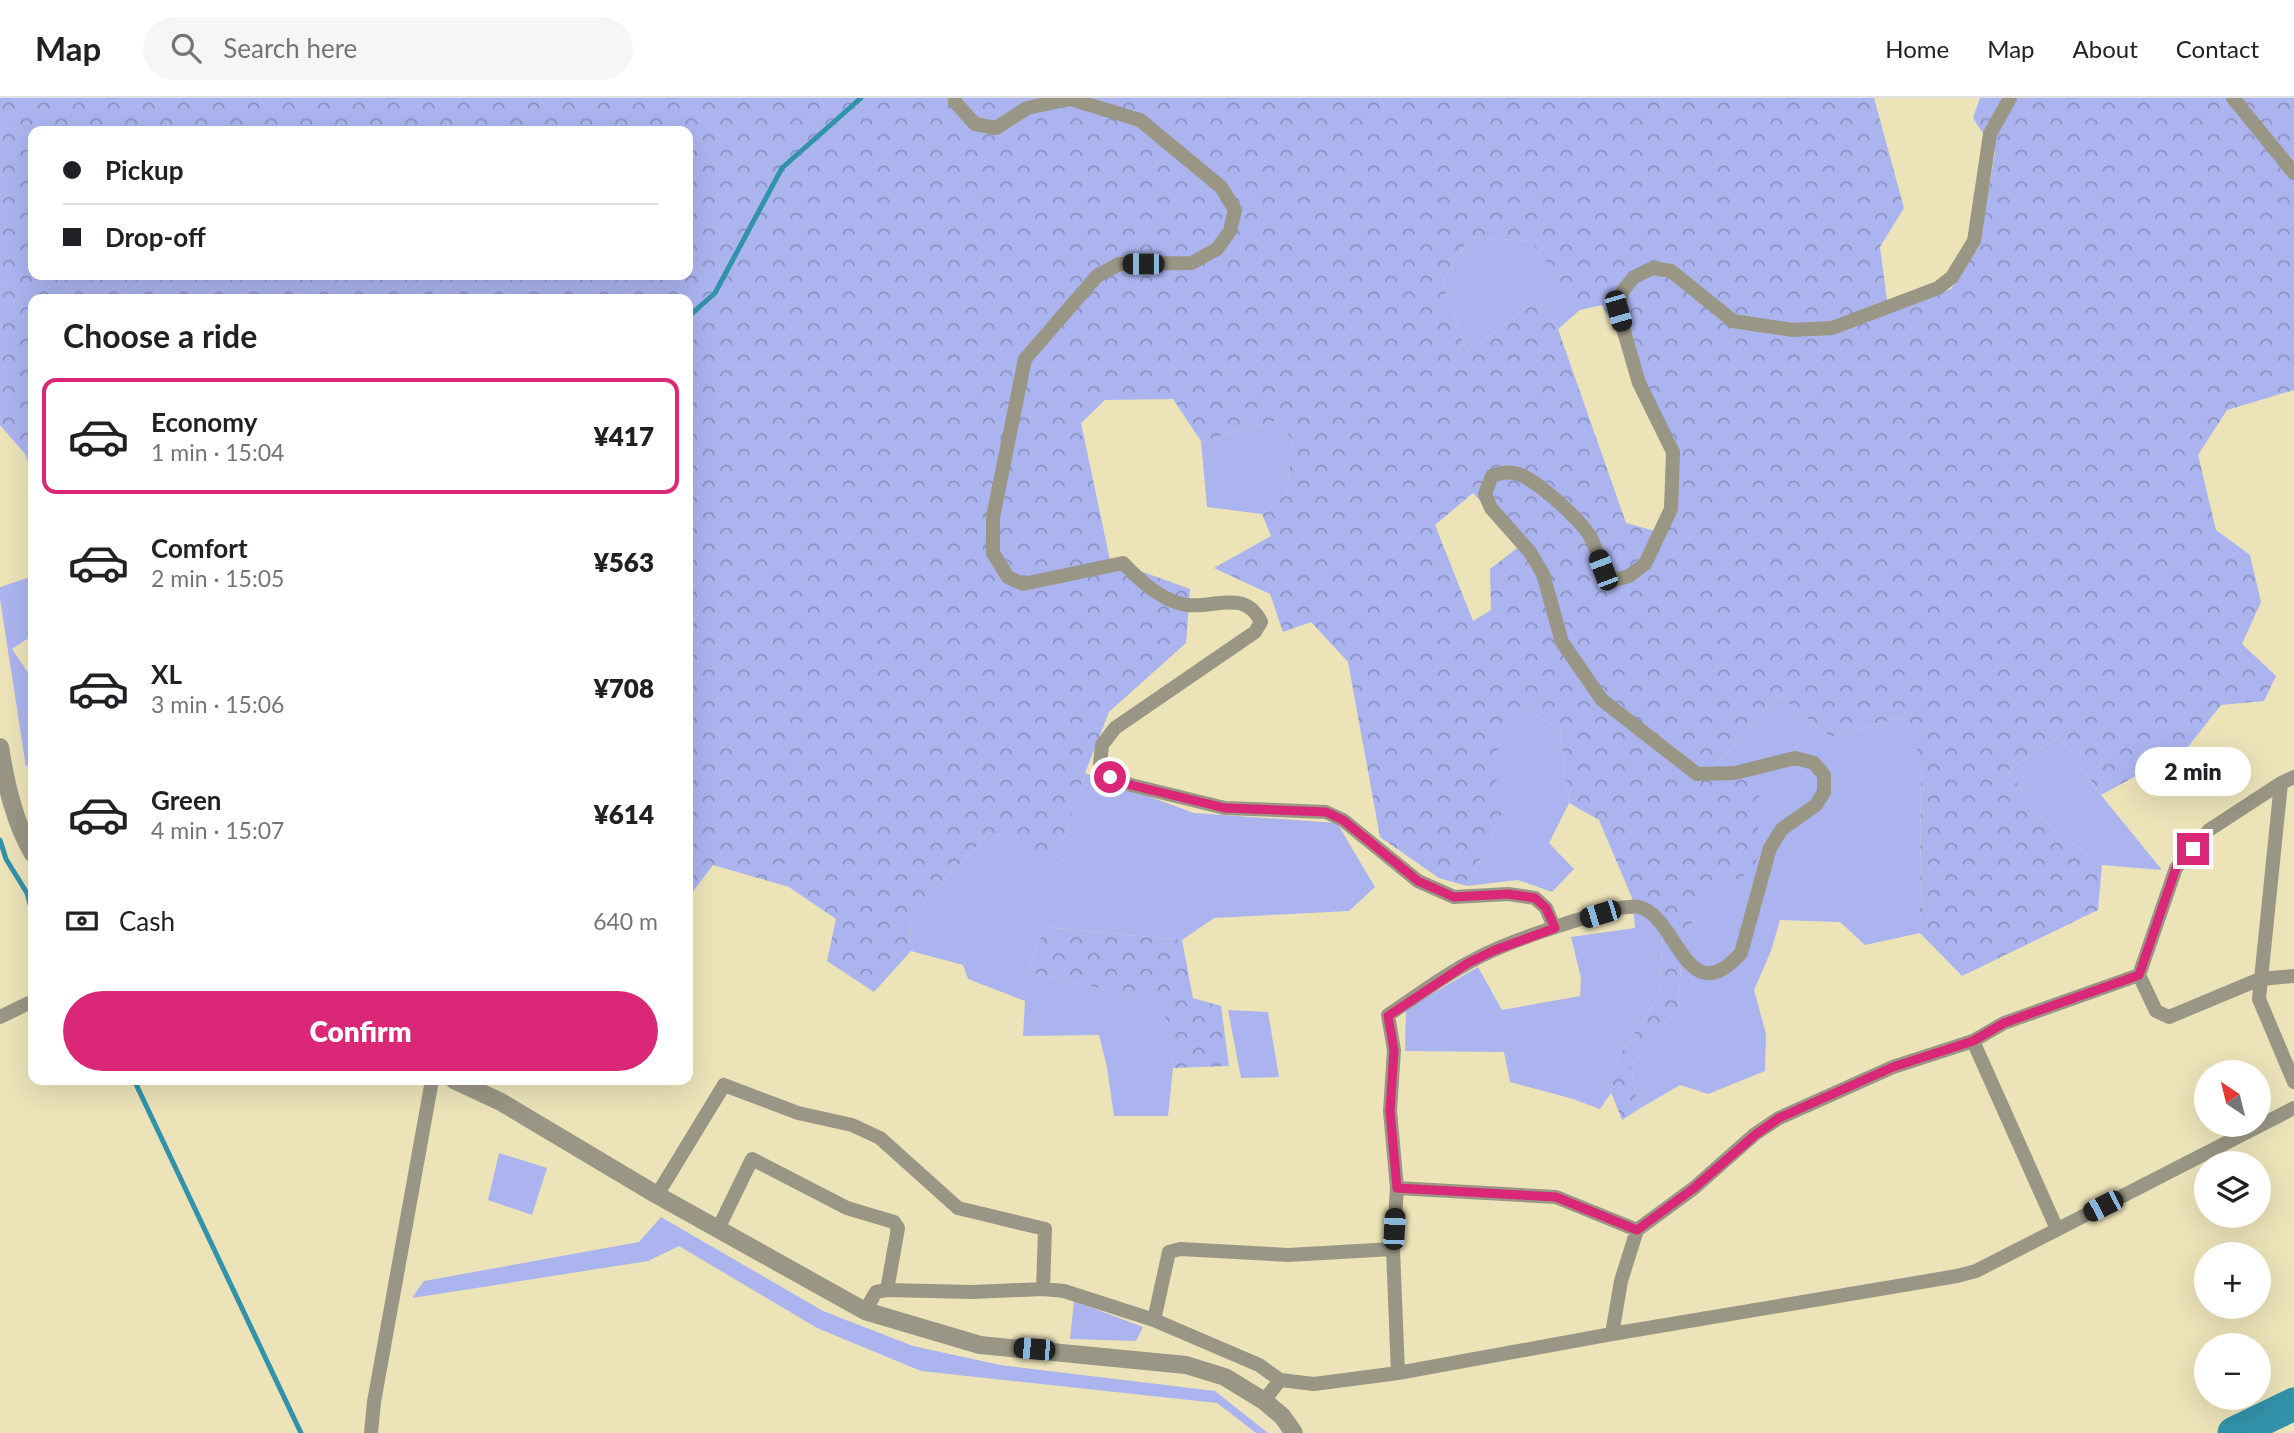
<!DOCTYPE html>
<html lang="en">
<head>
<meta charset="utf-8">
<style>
  :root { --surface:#fff; --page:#f6f6f6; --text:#202124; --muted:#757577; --line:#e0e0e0; --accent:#db2777 }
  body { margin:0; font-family:Lato,sans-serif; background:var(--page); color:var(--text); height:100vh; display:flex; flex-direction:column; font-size:26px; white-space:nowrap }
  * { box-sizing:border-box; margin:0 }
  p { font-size:23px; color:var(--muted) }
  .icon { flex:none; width:38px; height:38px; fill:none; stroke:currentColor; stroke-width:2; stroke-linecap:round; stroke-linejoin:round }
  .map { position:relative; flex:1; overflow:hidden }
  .panel { position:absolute; left:28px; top:196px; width:665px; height:791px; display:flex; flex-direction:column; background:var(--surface); border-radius:14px; box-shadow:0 7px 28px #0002 }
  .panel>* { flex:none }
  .guide { position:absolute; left:28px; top:28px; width:665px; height:154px; border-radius:14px; box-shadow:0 7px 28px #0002; display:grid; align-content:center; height:154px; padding:0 35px; background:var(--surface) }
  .needle { width:46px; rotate:325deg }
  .tools { position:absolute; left:2194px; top:962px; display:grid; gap:14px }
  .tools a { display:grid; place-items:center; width:77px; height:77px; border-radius:50%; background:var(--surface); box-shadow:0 7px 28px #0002; font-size:35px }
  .end { position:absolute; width:32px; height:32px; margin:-16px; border:9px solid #db2777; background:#fff; box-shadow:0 0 0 4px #fff }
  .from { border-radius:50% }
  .bubble { position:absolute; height:49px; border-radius:24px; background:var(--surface); box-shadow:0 7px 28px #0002; font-size:23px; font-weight:800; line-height:49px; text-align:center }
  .car { position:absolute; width:21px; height:42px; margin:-21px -10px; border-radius:9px; box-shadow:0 0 5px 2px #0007; background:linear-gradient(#222 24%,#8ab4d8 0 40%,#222 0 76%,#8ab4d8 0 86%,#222 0) }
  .guide b { display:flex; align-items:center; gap:24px; height:66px; font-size:26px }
  .guide b+b { border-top:2px solid var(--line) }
  .guide i { width:18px; height:18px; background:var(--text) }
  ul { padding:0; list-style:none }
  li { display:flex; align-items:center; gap:21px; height:116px; margin:0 14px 10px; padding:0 21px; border:4px solid transparent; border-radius:14px }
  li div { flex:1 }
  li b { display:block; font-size:26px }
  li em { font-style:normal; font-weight:800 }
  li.selected { border-color:var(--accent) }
  li>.icon { width:63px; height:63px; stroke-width:1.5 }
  h2 { padding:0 35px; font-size:32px; line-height:84px }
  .pay { display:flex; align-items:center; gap:18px; height:77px; padding:0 35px; font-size:26px }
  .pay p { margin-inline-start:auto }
  .action { display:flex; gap:14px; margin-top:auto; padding:14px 35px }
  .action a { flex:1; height:80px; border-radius:42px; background:var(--accent); color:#fff; font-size:28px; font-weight:800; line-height:80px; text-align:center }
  header { display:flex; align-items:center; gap:42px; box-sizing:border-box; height:98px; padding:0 35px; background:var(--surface); border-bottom:2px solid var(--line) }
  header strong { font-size:33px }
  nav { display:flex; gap:38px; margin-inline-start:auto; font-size:24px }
  .search { width:490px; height:63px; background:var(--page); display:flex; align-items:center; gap:18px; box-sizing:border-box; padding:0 24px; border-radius:38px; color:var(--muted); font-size:26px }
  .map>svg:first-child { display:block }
  .green { fill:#abb4ef }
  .forest { fill:url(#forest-crowns); fill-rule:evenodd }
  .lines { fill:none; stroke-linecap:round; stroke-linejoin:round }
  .stream { stroke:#3292aa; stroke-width:5 }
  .river { stroke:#3292aa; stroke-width:33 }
  .minor { stroke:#9a9685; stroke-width:14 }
  .tertiary { stroke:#9a9685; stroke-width:18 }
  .route { stroke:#db2777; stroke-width:9 }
</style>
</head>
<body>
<header>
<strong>Map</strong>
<div class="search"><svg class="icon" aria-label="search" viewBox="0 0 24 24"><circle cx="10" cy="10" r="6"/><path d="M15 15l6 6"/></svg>Search here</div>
<nav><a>Home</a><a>Map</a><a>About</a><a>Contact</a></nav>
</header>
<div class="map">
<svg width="2294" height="1335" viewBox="0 0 2294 1335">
  <defs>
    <pattern id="forest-crowns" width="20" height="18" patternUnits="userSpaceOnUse" patternTransform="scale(1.75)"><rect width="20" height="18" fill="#abb4ef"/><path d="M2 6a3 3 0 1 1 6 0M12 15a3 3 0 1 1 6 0" fill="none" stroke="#8b92c0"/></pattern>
  </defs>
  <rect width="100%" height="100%" fill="#ece3b9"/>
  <!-- green -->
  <path class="green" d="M1470 139 1532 143 1580 212 1558 231 1538 201 1467 254 1442 184Z
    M1276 323 1292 341 1287 396 1262 416 1207 409 1201 343Z
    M33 478V537L12 551 33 582V660L26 669 0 501V489Z
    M1778 597 1831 639 1901 619 1921 658 1920 835 1865 847 1840 824 1780 822 1771 853 1754 892 1766 936 1765 973 1708 996 1680 987 1639 1011 1631 968 1678 910 1683 839 1716 789 1715 668Z
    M1522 609 1560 632 1569 705 1549 745 1574 771 1552 794 1518 782 1467 788 1505 710 1490 663Z
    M2059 639 2101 697 2162 772 2102 767 2043 723 2008 672Z
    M1085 675 1194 715 1337 725 1375 789 1349 813 1214 820 1182 842 1044 829 1028 874 1164 904 1173 970 1168 1018H1114L1107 969 1099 937 1023 938 1025 903 968 881 963 867 911 853 910 819 990 734 1057 761Z
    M1632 800 1664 817 1659 898 1619 958 1611 995 1600 1011 1573 1001 1510 984 1504 954 1405 953 1406 911 1478 869 1502 912 1580 898 1581 880 1571 839 1635 830Z
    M1228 912 1268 914 1279 979 1241 980Z
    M499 1055 547 1070 532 1117 488 1102Z
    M661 1119 823 1213 913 1248 1000 1267 1215 1293 1268 1335H1256L1217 1305 921 1273 817 1230 679 1148 648 1163 412 1200 424 1183 639 1144Z
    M1074 1203 1143 1229 1136 1243 1070 1241Z"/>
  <!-- forest -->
  <path class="forest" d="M0 0H1874L1904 110 1880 149 1888 210 1951 191 1979 149 1995 54 1973 20 1980 0H2294V292L2227 312 2198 357 2216 432 2250 457 2261 504 2242 546 2276 578 2264 603 2221 607 2187 650 2101 697 2059 639 2008 672 2043 723 2102 767 2098 812 1962 878 1920 835 1921 659 1901 619 1831 639 1778 597 1715 668 1760 690 1756 773 1716 789 1683 839 1678 910 1631 968 1639 1011 1622 1022 1611 994 1619 958 1659 898 1664 817 1632 800 1599 722 1569 705 1560 632 1522 609 1491 663 1505 710 1467 788 1439 780 1380 739 1348 564 1311 524 1283 534 1270 496 1214 470 1271 438 1262 416 1287 396 1292 341 1276 323 1201 343 1173 301 1105 302 1081 325 1110 462 1190 491 1186 545 1109 614 1085 675 1057 762 990 734 910 819 911 853 874 894 827 863 836 821 789 789 713 767 688 800V201H33V377L25 356 0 327ZM33 33H688V177H33ZM1470 139 1531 143 1580 212 1602 207 1678 353 1676 415 1655 433 1626 425 1558 231 1538 201 1467 254 1442 184ZM1473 395 1521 447 1490 471 1491 512 1473 523 1435 427Z
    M1044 829 1182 842 1193 900 1221 908 1229 968 1173 970 1163 904 1028 874Z"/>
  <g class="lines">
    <!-- stream -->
    <path class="stream" d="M688 219 715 195 782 70 861 0
      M0 742 6 761 27 795 33 817
      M134 982 301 1335"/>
    <!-- river -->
    <path class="river" d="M2234 1335 2294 1306"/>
    <!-- minor -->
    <path class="minor" d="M955 0V4L975 26 996 30 1027 10 1070 1 1140 22 1221 89 1235 112 1230 133 1217 151 1192 165 1119 166 1097 178 1025 261 993 419V455L1008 479 1023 486 1123 465C1139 482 1163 504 1187 507 1216 510 1245 491 1261 524L1255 534 1115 630 1102 647 1100 666 1110 679 1131 687 1225 710 1326 714 1343 722 1418 783 1454 799 1508 796 1535 800 1546 810 1554 829
      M2233 0 2294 75
      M2281 685 2259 901 2294 984
      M2139 877 2156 913 2169 919 2260 881 2294 878
      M0 919 33 903
      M1973 943 2057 1131
      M1397 1090 1556 1099 1637 1132
      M657 1097 724 987 798 1015 852 1027 880 1040 958 1110 1045 1131 1043 1191
      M718 1131 752 1061 847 1110 894 1124 898 1130 887 1192
      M865 1213 876 1194 887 1192 972 1194 1043 1191 1064 1193 1154 1222 1259 1267 1280 1282
      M1154 1222 1169 1154 1180 1151 1288 1157 1393 1151
      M1612 1236 1621 1183 1637 1132 1694 1090 1755 1036 1779 1020 1893 969 1973 943 2004 925 2139 877 2176 770 2209 732 2281 685 2294 679
      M1398 1275 1393 1151 1397 1090 1390 1013 1394 952 1388 917C1414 900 1440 880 1468 865 1501 846 1541 834 1577 822 1593 818 1612 809 1629 809 1632 809 1636 808 1639 809 1678 818 1686 917 1741 855L1770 750 1782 731 1816 707 1824 694V677L1814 665 1795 660 1735 675 1697 676 1602 602 1562 544 1543 476 1530 454 1491 410 1485 396 1492 378C1501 375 1508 373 1518 376 1537 382 1582 423 1591 440 1601 459 1596 467 1615 482L1629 478 1645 466 1671 411 1673 354 1639 285 1618 213 1622 194 1634 179 1653 170 1671 173 1733 223 1793 232 1832 230 1938 190 1952 179 1974 143 1990 36 2010 0
      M1264 1303 1280 1282 1314 1286 1398 1275 1612 1236 1957 1178 1976 1173 2294 1010
      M371 1335 374 1304 432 982"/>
    <!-- tertiary -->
    <path class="tertiary" d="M0 649C6 686 14 724 33 756
      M454 982 501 1004 657 1097 865 1213 980 1247 1186 1267 1225 1279 1264 1303 1282 1318 1294 1335"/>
  </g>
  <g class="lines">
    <!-- route -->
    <path class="route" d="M1110 679 1131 687 1225 710 1326 714 1343 722 1418 783 1454 799 1508 796 1535 800 1546 810 1555 830 1495 852 1468 865 1388 918 1394 952 1390 1013 1397 1090 1556 1099 1637 1132 1694 1090 1755 1037 1779 1020 1893 969 1973 943 2004 925 2139 877 2176 770 2193 751"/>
  </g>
</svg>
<div class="tools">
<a><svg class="needle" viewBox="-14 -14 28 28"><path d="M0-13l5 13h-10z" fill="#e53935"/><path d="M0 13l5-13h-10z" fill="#757577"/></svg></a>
<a><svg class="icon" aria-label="layers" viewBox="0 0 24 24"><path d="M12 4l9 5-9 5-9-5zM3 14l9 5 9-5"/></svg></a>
<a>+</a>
<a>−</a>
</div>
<i class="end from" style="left:1110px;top:679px"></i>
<i class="end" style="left:2193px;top:751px"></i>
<div class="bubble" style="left:2135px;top:649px;width:116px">2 min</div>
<i class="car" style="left:1143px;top:166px;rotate:270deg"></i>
<i class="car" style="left:1618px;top:213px;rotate:164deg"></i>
<i class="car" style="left:1603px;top:472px;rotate:339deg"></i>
<i class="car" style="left:1600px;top:816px;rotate:253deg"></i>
<i class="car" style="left:2103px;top:1108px;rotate:243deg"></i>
<i class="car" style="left:1394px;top:1131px;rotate:3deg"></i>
<i class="car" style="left:1034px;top:1251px;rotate:275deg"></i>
<div class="guide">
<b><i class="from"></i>Pickup</b>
<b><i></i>Drop-off</b>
</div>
<section class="panel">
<h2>Choose a ride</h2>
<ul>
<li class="selected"><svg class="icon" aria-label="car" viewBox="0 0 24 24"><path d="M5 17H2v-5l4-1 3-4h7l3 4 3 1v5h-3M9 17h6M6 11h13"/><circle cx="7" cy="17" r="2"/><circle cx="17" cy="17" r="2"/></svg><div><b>Economy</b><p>1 min · 15:04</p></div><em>¥417</em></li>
<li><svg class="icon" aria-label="car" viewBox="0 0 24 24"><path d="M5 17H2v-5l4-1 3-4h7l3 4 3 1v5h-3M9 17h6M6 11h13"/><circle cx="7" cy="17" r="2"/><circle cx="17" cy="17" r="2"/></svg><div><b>Comfort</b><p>2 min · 15:05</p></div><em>¥563</em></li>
<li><svg class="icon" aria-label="car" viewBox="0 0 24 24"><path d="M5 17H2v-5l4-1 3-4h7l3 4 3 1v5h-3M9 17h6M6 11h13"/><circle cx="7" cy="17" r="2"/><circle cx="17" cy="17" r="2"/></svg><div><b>XL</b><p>3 min · 15:06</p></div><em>¥708</em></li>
<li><svg class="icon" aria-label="car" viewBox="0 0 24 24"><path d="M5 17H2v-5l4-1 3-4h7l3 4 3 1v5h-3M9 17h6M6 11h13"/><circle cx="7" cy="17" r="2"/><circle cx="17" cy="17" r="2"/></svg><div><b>Green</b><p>4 min · 15:07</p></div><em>¥614</em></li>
</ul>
<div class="pay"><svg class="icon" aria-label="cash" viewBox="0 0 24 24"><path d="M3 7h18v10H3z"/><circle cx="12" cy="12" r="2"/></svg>Cash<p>640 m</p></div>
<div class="action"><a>Confirm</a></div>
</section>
</div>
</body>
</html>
